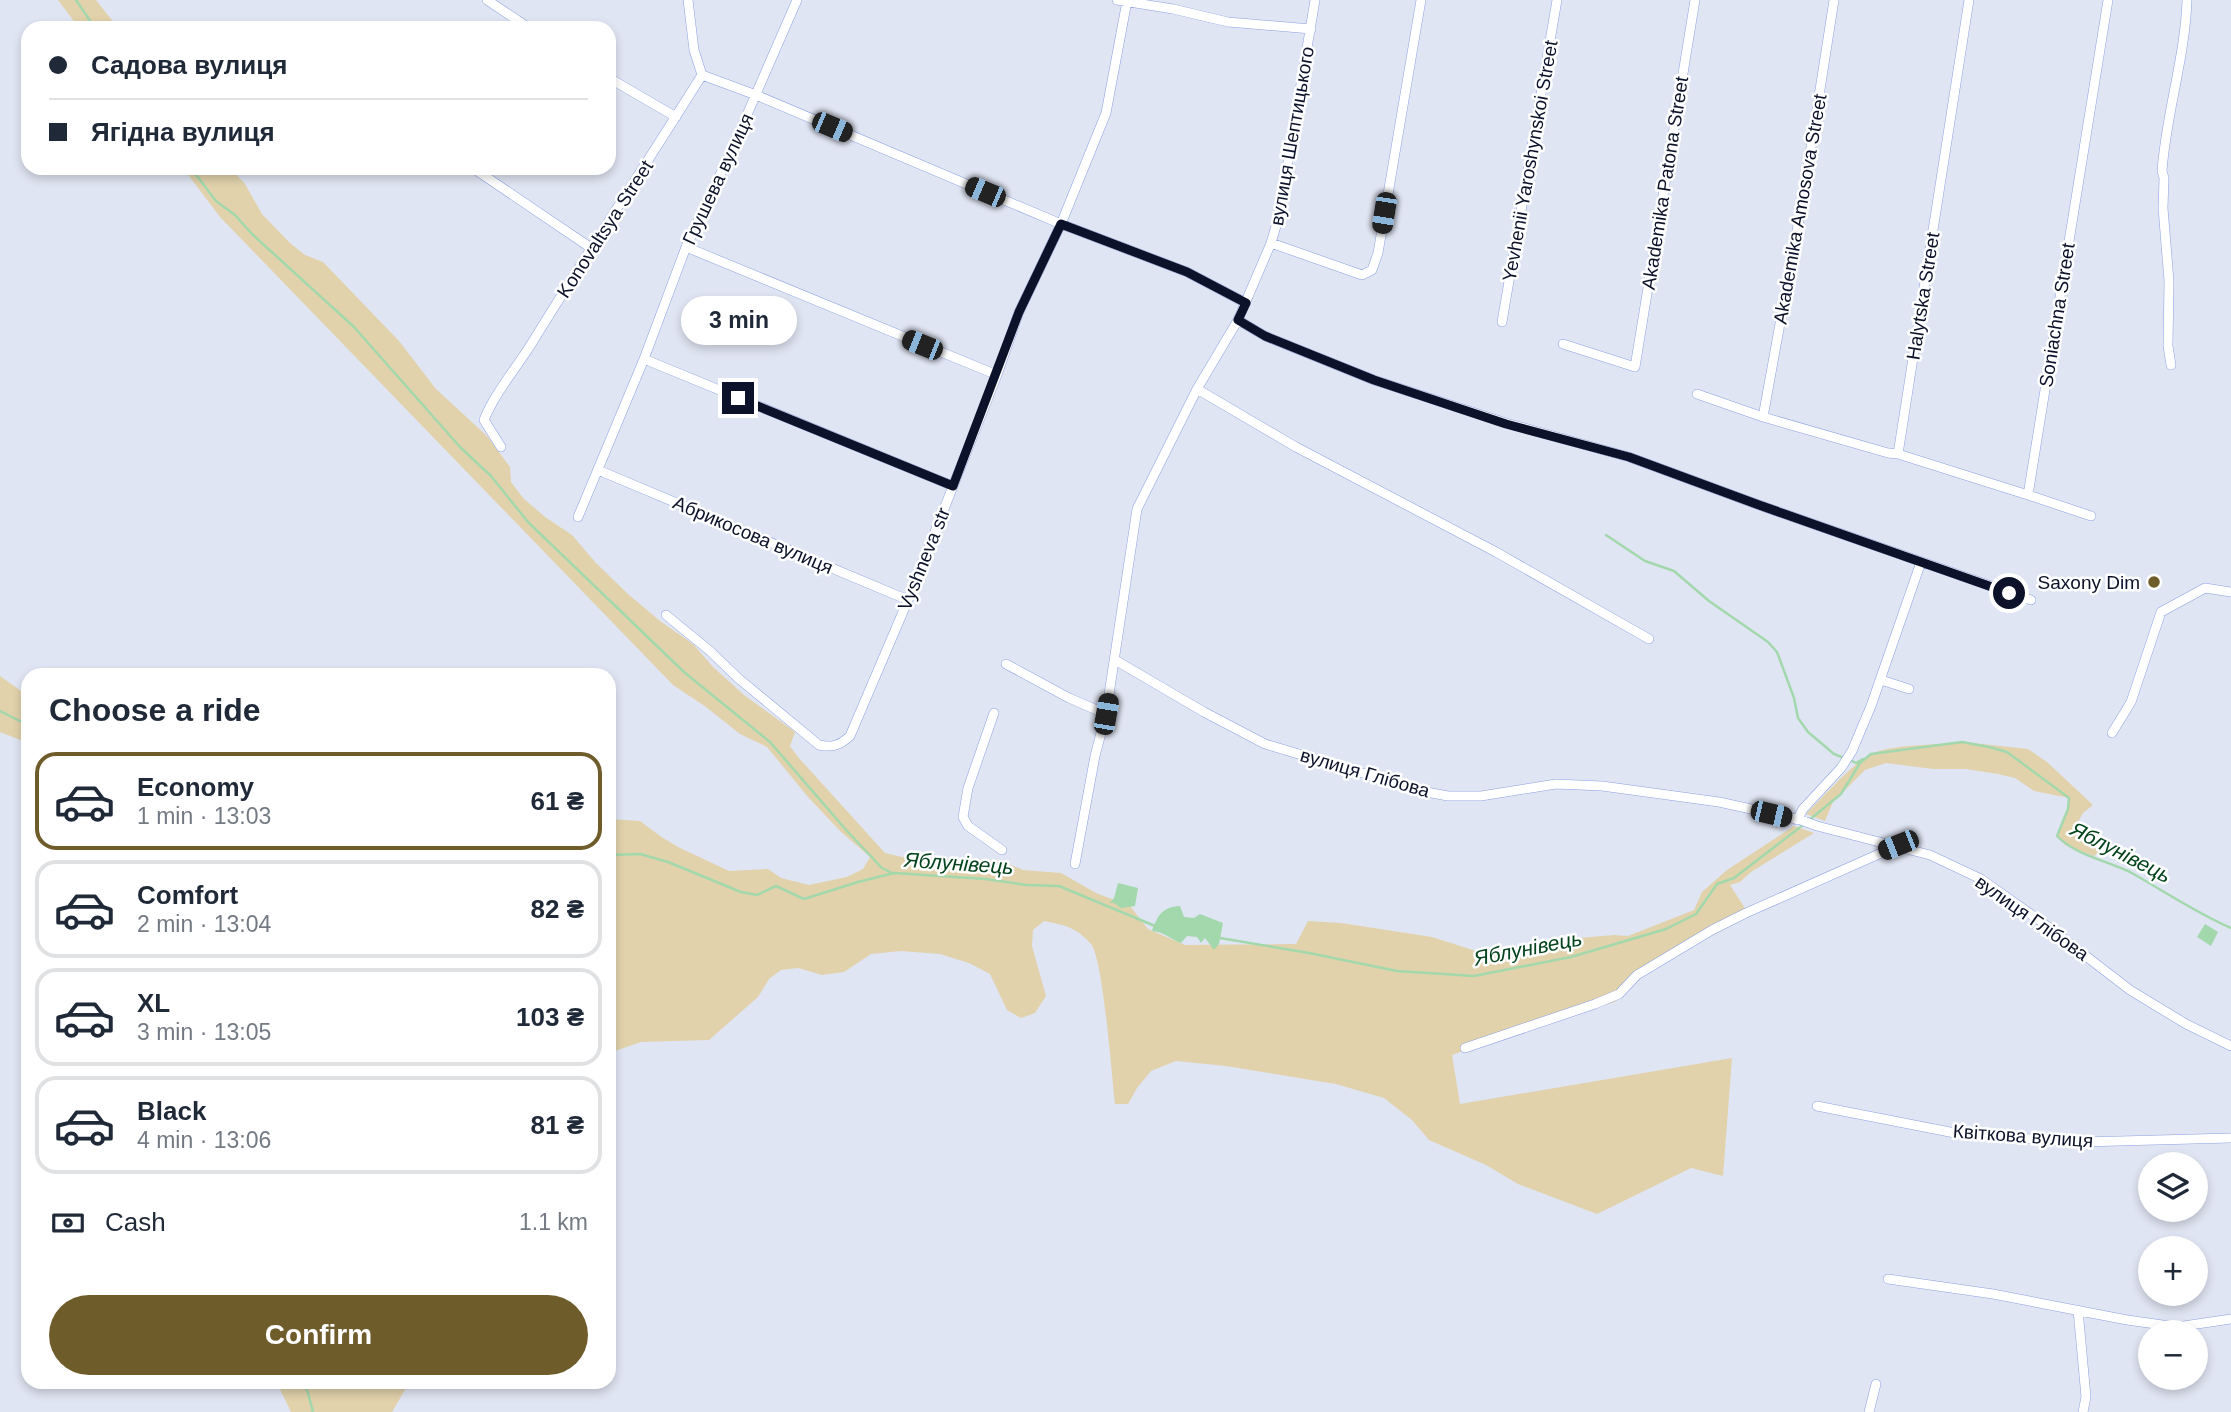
<!DOCTYPE html>
<html lang="en">
<head>
<meta charset="utf-8">
<style>
  :root { --surface:#fff; --page:#f2f2f3; --text:#1f2937; --muted:#747a83; --line:#e0e1e3; --accent:#6e5c2a }
  body { margin:0; font-family:Arial,sans-serif; background:var(--page); color:var(--text); height:100vh; display:flex; flex-direction:column; font-size:26px; white-space:nowrap }
  * { box-sizing:border-box; margin:0 }
  p { font-size:23px; color:var(--muted) }
  .icon { flex:none; width:38px; height:38px; fill:none; stroke:currentColor; stroke-width:2; stroke-linecap:round; stroke-linejoin:round }
  .map { position:relative; flex:1; overflow:hidden }
  .drawer { position:absolute; left:21px; top:668px; width:595px; height:721px; display:flex; flex-direction:column; background:var(--surface); border-radius:21px; box-shadow:0 4px 10px #0003 }
  .drawer>* { flex:none }
  .banner { position:absolute; left:21px; top:21px; width:595px; height:154px; border-radius:21px; box-shadow:0 4px 10px #0003; display:grid; align-content:center; height:154px; padding:0 28px; background:var(--surface) }
  .controls { position:absolute; left:2138px; top:1152px; display:grid; gap:14px }
  .controls a { display:grid; place-items:center; width:70px; height:70px; border-radius:50%; background:var(--surface); box-shadow:0 4px 10px #0003; font-size:35px }
  .end { position:absolute; width:32px; height:32px; margin:-16px; border:9px solid #0c122a; background:#fff; box-shadow:0 0 0 4px #fff }
  .from { border-radius:50% }
  .bubble { position:absolute; height:49px; border-radius:24px; background:var(--surface); box-shadow:0 4px 10px #0003; font-size:23px; font-weight:700; line-height:49px; text-align:center }
  .car { position:absolute; width:21px; height:42px; margin:-21px -10px; border-radius:9px; box-shadow:0 0 5px 2px #0007; background:linear-gradient(#222 24%,#8ab4d8 0 40%,#222 0 76%,#8ab4d8 0 86%,#222 0) }
  .banner b { display:flex; align-items:center; gap:24px; height:66px; font-size:26px }
  .banner b+b { border-top:2px solid var(--line) }
  .banner i { width:18px; height:18px; background:var(--text) }
  ul { padding:0; list-style:none }
  li { display:flex; align-items:center; gap:21px; height:98px; margin:0 14px 10px; padding:0 14px; border:4px solid var(--line); border-radius:21px }
  li div { flex:1 }
  li b { display:block; font-size:26px }
  li em { font-style:normal; font-weight:700 }
  li.active { border-color:var(--accent) }
  li>.icon { width:63px; height:63px; stroke-width:1.5 }
  h2 { padding:0 28px; font-size:32px; line-height:84px }
  .pay { display:flex; align-items:center; gap:18px; height:77px; padding:0 28px; font-size:26px }
  .pay p { margin-inline-start:auto }
  .action { display:flex; gap:14px; margin-top:auto; padding:14px 28px }
  .action a { flex:1; height:80px; border-radius:42px; background:var(--accent); color:#fff; font-size:28px; font-weight:700; line-height:80px; text-align:center }
  .map>svg:first-child { display:block }
  .green { fill:#e1d2ab }
  .water { fill:#a2d8ac }
  .lines { fill:none; stroke-linecap:round; stroke-linejoin:round }
  .stream { stroke:#a2d8ac; stroke-width:2.5 }
  .street-casing { stroke:#8ca1e2; stroke-width:10 }
  .street { stroke:#fff; stroke-width:9 }
  .route { stroke:#0c122a; stroke-width:9 }
  .poi-dot { fill:#6e5c2a; stroke:#fff; stroke-width:2.5 }
  .labels { text-anchor:middle; dominant-baseline:central; stroke-width:5; stroke-linejoin:round; paint-order:stroke }
  .street-label { font-size:19px; fill:#0c122a; stroke:#fff }
  .poi-label { font-size:19px; fill:#0c122a; stroke:#fff; text-anchor:end }
  .water-label { font-size:21px; font-style:italic; fill:#03441c; stroke:#fff }
</style>
</head>
<body>
<div class="map">
<svg width="2231" height="1412" viewBox="0 0 2231 1412">
  <rect width="100%" height="100%" fill="#e0e5f3"/>
  <!-- green -->
  <path class="green" d="M58 0H96L118 28H79Z
    M183 168H230L245 184 262 214 290 243 305 255 323 262 399 341 436 389 487 436 510 467 511 482 523 498 545 517 572 535 596 563 628 594 660 621 693 644 713 667 744 695 795 732 790 746 798 757 885 853 902 857 999 860 1023 870 1061 873 1096 893 1130 906 1148 929 1185 945 1296 944 1308 921 1341 923 1432 937 1476 951 1525 947 1580 938 1614 935 1628 936 1694 910 1702 892 1727 870 1794 826 1814 833 1751 872 1740 882 1730 885 1750 916 1700 942 1641 976 1615 1002 1505 1035 1452 1055 1460 1104 1732 1058 1723 1176 1691 1168 1597 1214 1518 1184 1486 1165 1429 1140 1412 1120 1384 1098 1336 1084 1226 1066 1176 1061 1151 1071 1137 1088 1128 1104H1115C1112 1078 1103 958 1091 944 1076 927 1065 925 1044 921L1033 930 1032 946 1046 996 1035 1013 1021 1018 1007 1010 990 974 969 963 940 954 901 951 871 954 844 972 822 975 798 968 781 970 769 979 758 997 709 1040 641 1042 609 1053V819L640 821 660 836 678 847 729 871 768 869 781 878 809 885 847 877 863 869 870 857 840 831 808 797 767 747 740 734 706 707 673 685 220 217Z
    M0 676 28 696V743L0 732Z
    M1964 742 2028 749 2047 762 2093 805 2083 813 2072 832 2082 841 2102 849 2094 856 2065 845 2057 836 2068 809 2069 798 2034 791 2015 778 1998 774 1966 769H1933L1886 763 1865 770 1833 802 1825 821 1806 814C1822 798 1852 764 1871 754 1892 744 1940 745 1964 742Z
    M277 1383H409L392 1412H291Z"/>
  <!-- water -->
  <path class="water" d="M1118 883 1138 888 1135 906 1121 908 1114 903H1110L1114 898Z
    M1180 906 1184 917 1194 918 1200 914 1223 923 1219 944 1214 950 1205 938 1201 943 1197 937 1187 936 1181 943C1170 939 1165 932 1152 931 1158 915 1162 907 1180 906Z
    M2205 924 2218 932 2211 946 2197 937Z"/>
  <g class="lines">
    <!-- stream -->
    <path class="stream" d="M76 0 95 28
      M191 168 216 201 235 215 252 234 354 327 460 447 491 476 528 522 684 672 770 742 847 831 882 868 892 873
      M1606 535 1645 561 1674 571 1709 601 1768 642 1777 652 1794 698 1798 718 1808 732 1834 754 1844 758
      M0 711 28 725
      M1850 760 1856 763 1863 759
      M1808 821 1841 794 1860 763 1871 754 1962 742 1989 747 2007 752 2069 798 2068 809 2057 836C2074 854 2107 861 2130 872 2164 891 2196 913 2231 928
      M609 855 640 854 668 862 741 892 757 895 776 886 804 899 858 882 894 873 986 879 1026 885 1059 886 1155 926
      M1220 938 1309 953 1397 971 1474 976 1571 957 1666 929 1696 914 1717 884 1734 878 1803 825
      M303 1382 308 1393 313 1412"/>
    <!-- street casing -->
    <g class="street-casing">
      <path id="street" d="M487 0 529 28
        M688 0 694 50 702 75
        M1117 0 1173 9 1228 22 1311 29
        M702 75 756 95 1061 224 1187 272 1246 303
        M609 78 676 117
        M473 168 591 248
        M1271 243 1362 275 1372 270 1378 253 1421 0
        M686 247 997 375
        M1238 320 1265 336 1374 380 1506 423 1629 457 1759 505 2031 600
        M1502 322 1557 0
        M1563 344 1635 367 1695 0
        M644 359 953 486
        M2171 365 2168 346 2169 281 2163 208 2164 178 2162 171C2166 114 2185 58 2187 0
        M1197 389 1296 447 1496 552 1649 639
        M1697 394 1763 417 1888 453 1898 454 1969 0
        M1763 417 1804 192 1834 0
        M501 447 484 420C495 392 519 365 535 338 589 250 647 163 702 75
        M1898 454 2028 495 2108 0
        M598 470 908 600
        M2028 495 2091 516
        M578 517 644 359 686 247 729 156 797 0
        M666 615 710 651 738 678 819 745C833 748 840 745 850 736L908 600 997 375 1019 312 1061 224 1106 113 1127 1
        M1115 660 1204 712 1265 744 1426 792 1448 796H1481L1556 784 1602 786 1719 802 1801 820 1817 826 1930 855 1981 879 2039 920 2130 990 2186 1024 2231 1046
        M1006 664 1069 698 1106 714
        M1881 680 1909 689
        M994 713 968 788 963 817 968 826 1002 850
        M2112 733 2131 702 2161 612 2205 588 2231 592
        M1797 820 1803 809 1841 768 1852 751 1871 706 1921 562
        M1075 864 1095 756 1106 714 1137 509 1197 389 1238 320 1271 243 1279 216 1315 0
        M1465 1048 1595 1004 1619 994 1637 975 1712 930 1746 913 1897 846
        M1817 1106 1965 1135 2082 1142 2231 1138
        M1888 1279 1993 1294 2127 1320 2177 1327 2231 1319
        M2078 1310 2086 1397 2083 1412
        M1869 1412 1876 1384"/>
    </g>
    <!-- street -->
    <use href="#street" class="street"/>
  </g>
  <g class="lines">
    <!-- route -->
    <path class="route" d="M738 398 953 486 1019 312 1061 224 1187 272 1246 303 1238 320 1265 336 1374 380 1506 424 1629 457 1759 505 2009 593"/>
  </g>
  <!-- markers -->
  <circle class="poi-dot" cx="2154" cy="582" r="7"/>
  <g class="labels">
    <!-- street labels -->
    <g class="street-label">
      <text transform="translate(1292 136) rotate(-80)">вулиця Шептицького</text>
      <text transform="translate(1530 161) rotate(-80)">Yevhenii Yaroshynskoi Street</text>
      <text transform="translate(718 179) rotate(-65)">Грушева вулиця</text>
      <text transform="translate(1665 183) rotate(-81)">Akademika Patona Street</text>
      <text transform="translate(1800 209) rotate(-80)">Akademika Amosova Street</text>
      <text transform="translate(605 229) rotate(-57)">Konovaltsya Street</text>
      <text transform="translate(1923 296) rotate(-81)">Halytska Street</text>
      <text transform="translate(2057 315) rotate(-81)">Soniachna Street</text>
      <text transform="translate(753 535) rotate(23)">Абрикосова вулиця</text>
      <text transform="translate(924 559) rotate(-68)">Vyshneva str</text>
      <text transform="translate(1365 773) rotate(16)">вулиця Глібова</text>
      <text transform="translate(2032 918) rotate(35)">вулиця Глібова</text>
      <text transform="translate(2023 1136) rotate(4)">Квіткова вулиця</text>
    </g>
    <!-- poi labels -->
    <g class="poi-label">
      <text x="2140" y="582">Saxony Dim</text>
    </g>
    <!-- water labels -->
    <g class="water-label">
      <text transform="translate(2121 852) rotate(27)">Яблунівець</text>
      <text transform="translate(959 863) rotate(4)">Яблунівець</text>
      <text transform="translate(1528 948) rotate(-11)">Яблунівець</text>
    </g>
  </g>
</svg>
<div class="controls">
<a><svg class="icon" aria-label="layers" viewBox="0 0 24 24"><path d="M12 4l9 5-9 5-9-5zM3 14l9 5 9-5"/></svg></a>
<a>+</a>
<a>−</a>
</div>
<i class="end from" style="left:2009px;top:593px"></i>
<i class="end" style="left:738px;top:398px"></i>
<div class="bubble" style="left:681px;top:296px;width:116px">3 min</div>
<i class="car" style="left:832px;top:127px;rotate:113deg"></i>
<i class="car" style="left:985px;top:192px;rotate:293deg"></i>
<i class="car" style="left:1384px;top:213px;rotate:189deg"></i>
<i class="car" style="left:922px;top:345px;rotate:292deg"></i>
<i class="car" style="left:1106px;top:714px;rotate:10deg"></i>
<i class="car" style="left:1771px;top:814px;rotate:103deg"></i>
<i class="car" style="left:1898px;top:845px;rotate:248deg"></i>
<div class="banner">
<b><i class="from"></i>Садова вулиця</b>
<b><i></i>Ягідна вулиця</b>
</div>
<section class="drawer">
<h2>Choose a ride</h2>
<ul>
<li class="active"><svg class="icon" aria-label="car" viewBox="0 0 24 24"><path d="M5 17H2v-5l4-1 3-4h7l3 4 3 1v5h-3M9 17h6M6 11h13"/><circle cx="7" cy="17" r="2"/><circle cx="17" cy="17" r="2"/></svg><div><b>Economy</b><p>1 min · 13:03</p></div><em>61 ₴</em></li>
<li><svg class="icon" aria-label="car" viewBox="0 0 24 24"><path d="M5 17H2v-5l4-1 3-4h7l3 4 3 1v5h-3M9 17h6M6 11h13"/><circle cx="7" cy="17" r="2"/><circle cx="17" cy="17" r="2"/></svg><div><b>Comfort</b><p>2 min · 13:04</p></div><em>82 ₴</em></li>
<li><svg class="icon" aria-label="car" viewBox="0 0 24 24"><path d="M5 17H2v-5l4-1 3-4h7l3 4 3 1v5h-3M9 17h6M6 11h13"/><circle cx="7" cy="17" r="2"/><circle cx="17" cy="17" r="2"/></svg><div><b>XL</b><p>3 min · 13:05</p></div><em>103 ₴</em></li>
<li><svg class="icon" aria-label="car" viewBox="0 0 24 24"><path d="M5 17H2v-5l4-1 3-4h7l3 4 3 1v5h-3M9 17h6M6 11h13"/><circle cx="7" cy="17" r="2"/><circle cx="17" cy="17" r="2"/></svg><div><b>Black</b><p>4 min · 13:06</p></div><em>81 ₴</em></li>
</ul>
<div class="pay"><svg class="icon" aria-label="cash" viewBox="0 0 24 24"><path d="M3 7h18v10H3z"/><circle cx="12" cy="12" r="2"/></svg>Cash<p>1.1 km</p></div>
<div class="action"><a>Confirm</a></div>
</section>
</div>
</body>
</html>
